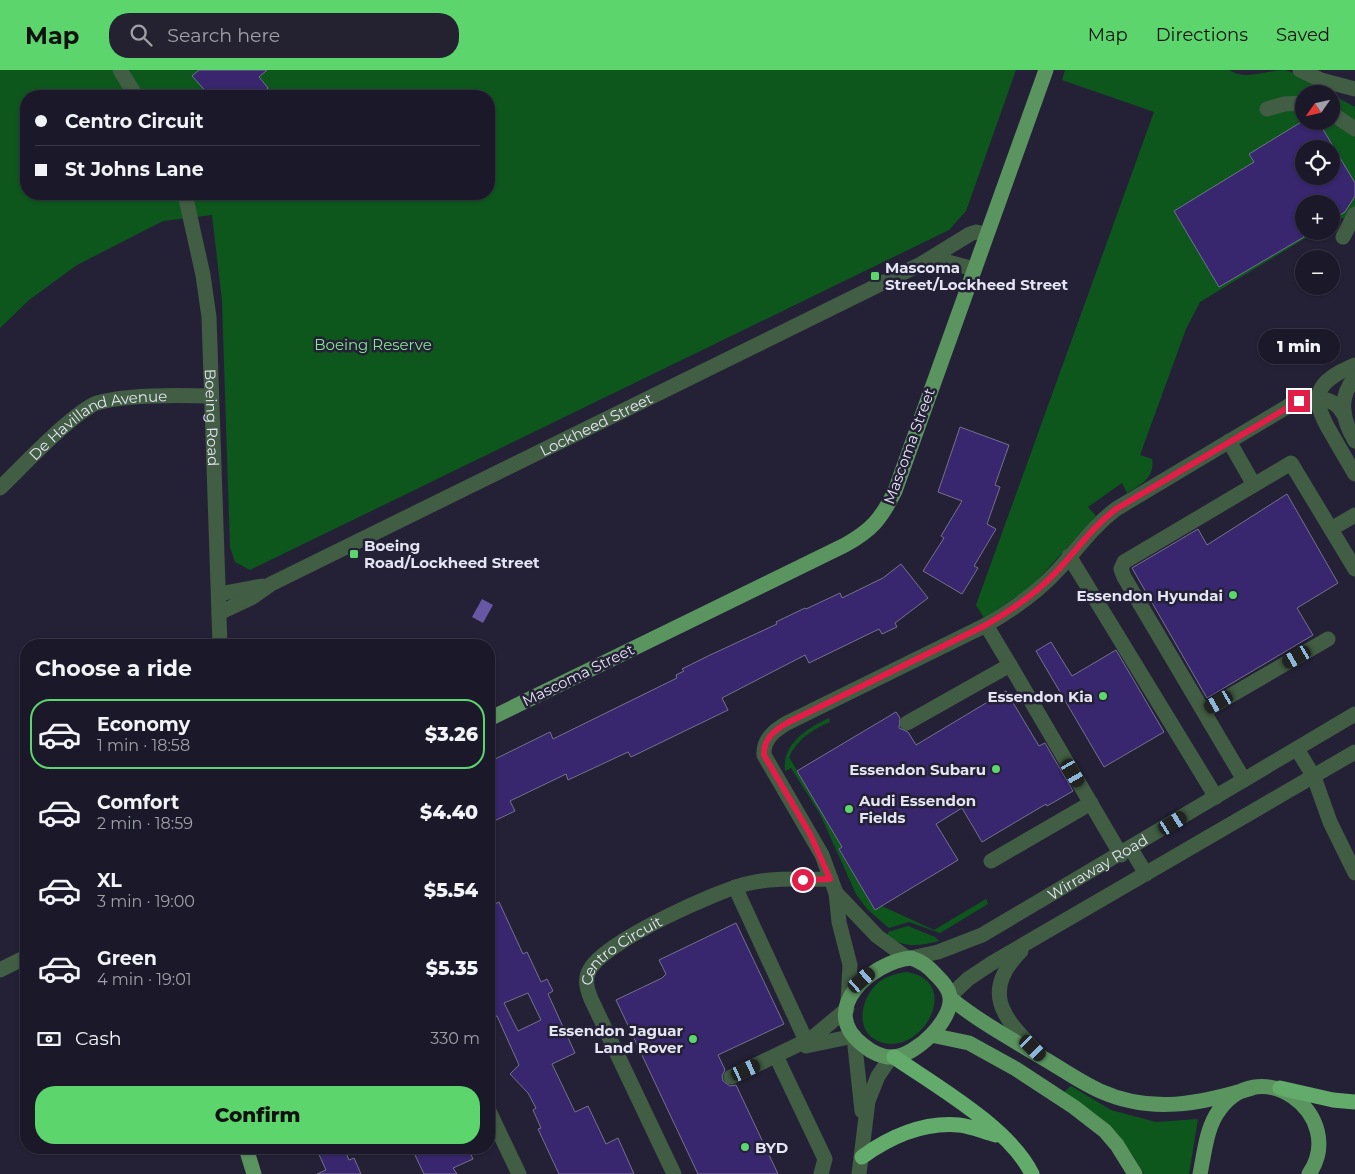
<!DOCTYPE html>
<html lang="en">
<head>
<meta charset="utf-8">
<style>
  :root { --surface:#1b1929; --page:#242231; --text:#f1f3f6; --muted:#a0a0a8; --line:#393846; --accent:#5cd56d }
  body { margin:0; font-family:Montserrat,sans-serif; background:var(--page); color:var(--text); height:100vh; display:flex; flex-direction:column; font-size:19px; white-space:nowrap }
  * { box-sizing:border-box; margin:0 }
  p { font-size:16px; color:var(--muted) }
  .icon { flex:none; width:28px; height:28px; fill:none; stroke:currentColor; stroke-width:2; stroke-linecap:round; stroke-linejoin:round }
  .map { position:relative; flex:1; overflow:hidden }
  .panel { position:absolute; left:20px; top:569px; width:475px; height:515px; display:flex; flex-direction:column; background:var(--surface); border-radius:20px; box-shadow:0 1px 4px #0004,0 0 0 1px var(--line) }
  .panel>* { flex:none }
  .banner { position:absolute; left:20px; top:20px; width:475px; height:110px; border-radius:20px; box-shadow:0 1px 4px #0004,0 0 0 1px var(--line); display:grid; align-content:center; height:110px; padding:0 15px; background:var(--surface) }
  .needle { width:32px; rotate:236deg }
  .fabs { position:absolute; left:1295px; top:15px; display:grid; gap:10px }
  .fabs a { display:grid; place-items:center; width:45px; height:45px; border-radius:50%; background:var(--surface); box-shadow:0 1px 4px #0004,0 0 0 1px var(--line); font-size:25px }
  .end { position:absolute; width:22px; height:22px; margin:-11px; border:6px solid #e11d48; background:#fff; box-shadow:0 0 0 2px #fff }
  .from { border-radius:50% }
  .bubble { position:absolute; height:35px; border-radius:18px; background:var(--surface); box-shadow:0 1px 4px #0004,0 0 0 1px var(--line); font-size:16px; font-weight:800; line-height:35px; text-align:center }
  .car { position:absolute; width:15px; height:30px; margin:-15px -8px; border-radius:6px; box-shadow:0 0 4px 1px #0007; background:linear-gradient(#222 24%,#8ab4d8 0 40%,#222 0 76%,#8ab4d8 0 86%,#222 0) }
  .banner b { display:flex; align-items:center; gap:18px; height:48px; font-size:19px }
  .banner b+b { border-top:1px solid var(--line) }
  .banner i { width:12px; height:12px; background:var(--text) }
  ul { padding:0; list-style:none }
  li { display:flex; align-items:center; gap:15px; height:70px; margin:0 10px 8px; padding:0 5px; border:2px solid transparent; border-radius:20px }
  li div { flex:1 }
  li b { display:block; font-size:19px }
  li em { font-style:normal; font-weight:800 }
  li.selected { border-color:var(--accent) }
  li>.icon { width:45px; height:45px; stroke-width:1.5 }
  h2 { padding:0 15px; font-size:22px; line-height:60px }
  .pay { display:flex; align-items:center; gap:12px; height:55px; padding:0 15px; font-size:19px }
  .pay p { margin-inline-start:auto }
  .action { display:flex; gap:10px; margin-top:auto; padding:10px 15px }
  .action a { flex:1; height:58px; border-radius:20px; background:var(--accent); color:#111; font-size:20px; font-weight:800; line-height:58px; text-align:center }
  header { display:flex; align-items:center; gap:30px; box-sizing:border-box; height:70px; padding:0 25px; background:var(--accent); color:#111 }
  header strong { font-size:24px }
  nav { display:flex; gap:28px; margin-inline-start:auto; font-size:18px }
  .search { width:350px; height:45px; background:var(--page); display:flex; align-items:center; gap:12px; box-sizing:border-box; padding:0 18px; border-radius:20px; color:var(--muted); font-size:19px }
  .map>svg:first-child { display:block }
  .green { fill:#0d571d; fill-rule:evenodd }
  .water { fill:#6658a5 }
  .building { fill:#38266e; stroke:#74718c; fill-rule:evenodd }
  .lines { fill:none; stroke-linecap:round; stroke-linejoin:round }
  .minor { stroke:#415d43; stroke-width:15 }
  .major { stroke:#5a955f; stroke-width:15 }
  .highway { stroke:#63ab6a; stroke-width:15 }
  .route { stroke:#e11d48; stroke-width:6 }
  .poi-dot { fill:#5cd56d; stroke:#242137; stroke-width:2 }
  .labels { text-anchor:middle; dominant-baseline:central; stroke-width:5; stroke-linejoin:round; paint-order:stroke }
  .poi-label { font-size:15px; font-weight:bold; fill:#e5e4f3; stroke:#242137; text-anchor:start }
  .park-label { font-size:15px; fill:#87e690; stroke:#242137 }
  .street-label { font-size:15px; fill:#e5e4f3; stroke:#242137 }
</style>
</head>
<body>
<header>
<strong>Map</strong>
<div class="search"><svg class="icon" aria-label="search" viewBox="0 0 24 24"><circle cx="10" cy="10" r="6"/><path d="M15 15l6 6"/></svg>Search here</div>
<nav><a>Map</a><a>Directions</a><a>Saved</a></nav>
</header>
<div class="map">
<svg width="1355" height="1104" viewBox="0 0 1355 1104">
  <rect width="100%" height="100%" fill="#242137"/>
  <!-- green -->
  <path class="green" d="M0 0H1016L966 141 949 160 250 500 235 492 230 477 222 231 212 145 163 151 77 195 29 230 0 258ZM26 26H489V124H26Z
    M1065 0H1229C1245 11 1267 0 1284 0 1296 2 1319 17 1330 24H1304V51H1331V24L1355 37V147L1337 149 1331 153V134H1304V161H1317L1200 232 1186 259 1140 385 1152 389C1155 408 1141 414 1127 423L1122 413 1088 437 1096 446 1031 517 984 548 976 535 1154 42 1062 10ZM1304 79H1331V106H1304Z
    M829 648 830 652C812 659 798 669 789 687L842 777 839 780 875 840 882 836 934 860 986 829 988 834 940 863 909 852 889 858 867 839 856 824 820 744 791 698 785 701C782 673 808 658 829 648Z
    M908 856 935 867 939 871C918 876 906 878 888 867V862Z
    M906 902C965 910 921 990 878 971 854 961 861 927 878 913 886 906 895 904 906 902Z
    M1071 1016 1111 1040 1156 1052 1198 1049 1189 1104H1144C1120 1062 1104 1048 1064 1022Z"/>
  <!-- water -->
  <path class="water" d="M482 529 493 535 483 553 472 547Z"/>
  <!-- building -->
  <path class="building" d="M199 0H267L259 7 268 18 259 26H210L192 6Z
    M1303 51H1318L1355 113V126L1345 142 1331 150V134H1304V167L1219 217 1174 141 1254 92 1249 84ZM1304 79H1331V106H1304Z
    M960 357 1009 375 995 415 1000 417 987 454 996 459 974 496 978 498 962 524 923 501 944 468 941 466 962 431 938 422Z
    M1287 424 1338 513 1297 538 1313 565 1207 628 1132 498 1198 459 1207 475Z
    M901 494 928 528 895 553 897 557 882 564 879 559 809 593 805 585 722 628 728 640 631 687 628 682 568 710 566 704 510 731 515 741 492 752 489 745V692L550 662 553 669 677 608 676 605 684 601 682 599 708 586 777 554 776 552 805 538 806 539 840 523 842 528 883 508Z
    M1051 572 1072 606 1116 580 1164 662 1104 697 1036 581Z
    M1006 621 1039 676 1045 673 1073 721 1047 736 1046 734 982 772 962 738 936 754 958 790 875 840 839 779 842 777 797 701 896 642 900 648 899 658 908 662 916 675Z
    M499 832 523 884 527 882 541 912 547 909 553 921 548 924 575 983 552 994 575 1042 588 1036 606 1074 618 1068 634 1104H559L538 1059 541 1058 533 1040 536 1038 528 1023 510 1004 519 995 497 946 489 948V837ZM528 923 541 950 518 961 504 933Z
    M736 853 784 954 718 985 725 1000 722 1006 723 1011 730 1016 736 1015 778 1104H698L616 930 662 908 666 904 659 890Z
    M316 1078H344L349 1090 354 1088 361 1104H317L326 1100Z
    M425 1078H468L473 1089 453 1098 457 1104H424L414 1083Z"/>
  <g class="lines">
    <!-- minor -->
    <g class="minor">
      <path d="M120 0 136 26"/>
      <path d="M1300 0 1321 10 1355 19"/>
      <path d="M1267 39 1284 34 1304 33"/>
      <path d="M1331 43 1355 59"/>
      <path id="s1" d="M185 124 203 205 209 247 220 575"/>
      <path d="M1343 167 1355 144"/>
      <path d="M923 194 948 192 974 199"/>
      <path d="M1355 295C1315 312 1309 326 1331 363 1339 377 1347 391 1355 404"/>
      <path d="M1355 307C1338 328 1342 349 1355 371"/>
      <path d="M1229 371 1254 415"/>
      <path id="s2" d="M0 418C21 398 73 342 97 333 127 324 180 325 211 326"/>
      <path d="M1331 459 1355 445"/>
      <path d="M1069 486 1216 727"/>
      <path d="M219 524 262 516"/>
      <path id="s3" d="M219 543 251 528 271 514 921 194 970 164 976 162 986 164"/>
      <path d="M986 555 1010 595"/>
      <path d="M1204 641 1328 569"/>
      <path d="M907 653 1010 595 1121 785"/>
      <path d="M1297 679 1314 707 1330 752 1355 803"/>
      <path d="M1244 710 1124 507 1121 499 1124 492 1291 393 1355 499"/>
      <path d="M1131 779 1146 804"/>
      <path d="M991 791 1091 733"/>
      <path d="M735 817 808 975"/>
      <path d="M836 823 877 866 907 888"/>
      <path d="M1021 881C981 921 1002 947 1036 981"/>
      <path id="s4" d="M911 888 938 882 982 865 1355 644"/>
      <path d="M0 900 26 887"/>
      <path d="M950 926 968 909 992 893 1355 682"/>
      <path d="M848 932 850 895 839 852 836 823 822 785 764 685C763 669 775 660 787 653L986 555C1012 540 1036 524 1057 501 1077 480 1092 457 1116 439L1290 335C1308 326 1334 324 1344 345"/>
      <path d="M854 967 862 1041"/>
      <path d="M806 976 854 966"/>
      <path d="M776 986 825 1089 821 1104"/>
      <path d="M731 1007 812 968 847 939"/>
      <path d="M489 1041 519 1104"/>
      <path id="s5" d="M674 1104 591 929C587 919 584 909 590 899 606 871 717 820 750 813 776 807 804 810 831 809"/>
      <path d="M859 1104 868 1031 878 1006 891 987"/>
    </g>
    <!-- major -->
    <path class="major" d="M489 649 845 475C872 460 881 449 895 421L1046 0
      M911 888C921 891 929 897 936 905 942 911 949 918 950 927 953 950 916 985 894 987 883 988 871 982 863 975 817 940 871 892 911 888Z
      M950 928C980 952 1011 969 1043 988 1062 999 1080 1012 1100 1021 1151 1044 1200 1034 1252 1018
      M931 965 969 973 1016 999 1074 1037 1105 1061 1117 1075 1135 1104
      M246 1078 254 1104
      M1200 1104C1204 1085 1206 1062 1216 1045 1257 977 1349 1045 1309 1104"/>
    <!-- highway -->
    <path class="highway" d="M894 987C936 1016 1010 1058 1032 1104
      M1280 1018 1333 1030 1355 1032
      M862 1087C891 1066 923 1052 959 1055 971 1056 984 1062 996 1065"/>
  </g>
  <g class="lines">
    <!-- route -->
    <path class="route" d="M803 810 830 809 810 764 764 685C763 669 775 660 787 653L986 555C1012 540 1036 524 1057 501 1077 480 1092 457 1116 439L1299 331"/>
  </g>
  <!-- markers -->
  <g class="poi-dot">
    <rect x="870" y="201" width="10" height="10" rx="2.5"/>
    <rect x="349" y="479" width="10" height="10" rx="2.5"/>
    <circle cx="1233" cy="525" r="5"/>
    <circle cx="1103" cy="626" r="5"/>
    <circle cx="996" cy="699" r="5"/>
    <circle cx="849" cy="739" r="5"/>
    <circle cx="693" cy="969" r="5"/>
    <circle cx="745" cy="1077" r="5"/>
  </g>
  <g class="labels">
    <!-- poi labels -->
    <g class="poi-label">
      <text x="885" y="197">Mascoma<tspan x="885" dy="17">Street/Lockheed Street</tspan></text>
      <text x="364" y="475">Boeing<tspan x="364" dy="17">Road/Lockheed Street</tspan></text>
      <text x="1223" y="525" text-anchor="end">Essendon Hyundai</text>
      <text x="1093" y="626" text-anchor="end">Essendon Kia</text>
      <text x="986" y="699" text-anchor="end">Essendon Subaru</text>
      <text x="859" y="730">Audi Essendon<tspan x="859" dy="17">Fields</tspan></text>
      <text x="683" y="960" text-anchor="end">Essendon Jaguar<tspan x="683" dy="17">Land Rover</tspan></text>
      <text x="755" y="1077">BYD</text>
    </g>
    <!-- park labels -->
    <g class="park-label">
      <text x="373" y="274">Boeing Reserve</text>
    </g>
    <!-- street labels -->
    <g class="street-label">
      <text stroke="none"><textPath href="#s1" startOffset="226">Boeing Road</textPath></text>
      <text stroke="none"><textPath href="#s3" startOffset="422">Lockheed Street</textPath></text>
      <text stroke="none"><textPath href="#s2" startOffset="122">De Havilland Avenue</textPath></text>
      <text transform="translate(909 376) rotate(-70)">Mascoma Street</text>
      <text transform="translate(578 605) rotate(-26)">Mascoma Street</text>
      <text stroke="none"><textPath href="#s4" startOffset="209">Wirraway Road</textPath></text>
      <text stroke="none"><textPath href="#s5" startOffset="260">Centro Circuit</textPath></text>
    </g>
  </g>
</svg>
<div class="fabs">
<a><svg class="needle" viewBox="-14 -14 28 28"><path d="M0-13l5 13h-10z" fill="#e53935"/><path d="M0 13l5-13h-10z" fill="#a0a0a8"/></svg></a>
<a><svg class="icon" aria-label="locate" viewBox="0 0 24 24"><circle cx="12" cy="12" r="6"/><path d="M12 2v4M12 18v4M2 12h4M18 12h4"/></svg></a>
<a>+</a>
<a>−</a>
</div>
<i class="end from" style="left:803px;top:810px"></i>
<i class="end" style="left:1299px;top:331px"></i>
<div class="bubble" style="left:1258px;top:259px;width:82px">1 min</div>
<i class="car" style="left:1297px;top:587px;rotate:240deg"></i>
<i class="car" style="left:1219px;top:632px;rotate:240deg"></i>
<i class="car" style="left:1073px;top:703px;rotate:150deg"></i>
<i class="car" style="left:1173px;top:753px;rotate:59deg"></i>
<i class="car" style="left:862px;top:910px;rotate:49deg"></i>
<i class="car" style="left:1033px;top:978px;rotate:135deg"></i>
<i class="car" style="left:746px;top:1000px;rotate:65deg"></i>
<div class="banner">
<b><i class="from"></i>Centro Circuit</b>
<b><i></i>St Johns Lane</b>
</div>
<section class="panel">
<h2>Choose a ride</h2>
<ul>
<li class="selected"><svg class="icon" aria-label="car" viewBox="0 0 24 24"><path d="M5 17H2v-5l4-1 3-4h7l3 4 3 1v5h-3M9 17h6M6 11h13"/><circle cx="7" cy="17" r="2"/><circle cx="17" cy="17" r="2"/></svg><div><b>Economy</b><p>1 min · 18:58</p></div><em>$3.26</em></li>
<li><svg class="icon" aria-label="car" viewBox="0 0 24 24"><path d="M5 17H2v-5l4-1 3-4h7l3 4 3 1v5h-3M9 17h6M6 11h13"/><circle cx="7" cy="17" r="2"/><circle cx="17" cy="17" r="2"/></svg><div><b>Comfort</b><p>2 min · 18:59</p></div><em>$4.40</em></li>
<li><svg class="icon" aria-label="car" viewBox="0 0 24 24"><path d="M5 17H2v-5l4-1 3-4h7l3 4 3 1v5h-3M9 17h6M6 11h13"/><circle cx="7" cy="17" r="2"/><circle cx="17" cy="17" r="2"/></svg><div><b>XL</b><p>3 min · 19:00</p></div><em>$5.54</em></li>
<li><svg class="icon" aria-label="car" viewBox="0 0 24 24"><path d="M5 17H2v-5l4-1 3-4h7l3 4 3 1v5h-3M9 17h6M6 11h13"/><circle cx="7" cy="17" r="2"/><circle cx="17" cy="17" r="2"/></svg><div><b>Green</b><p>4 min · 19:01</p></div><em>$5.35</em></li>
</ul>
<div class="pay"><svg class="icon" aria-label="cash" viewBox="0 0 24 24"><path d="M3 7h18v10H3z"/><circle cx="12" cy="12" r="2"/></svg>Cash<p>330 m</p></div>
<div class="action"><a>Confirm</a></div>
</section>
</div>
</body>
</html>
